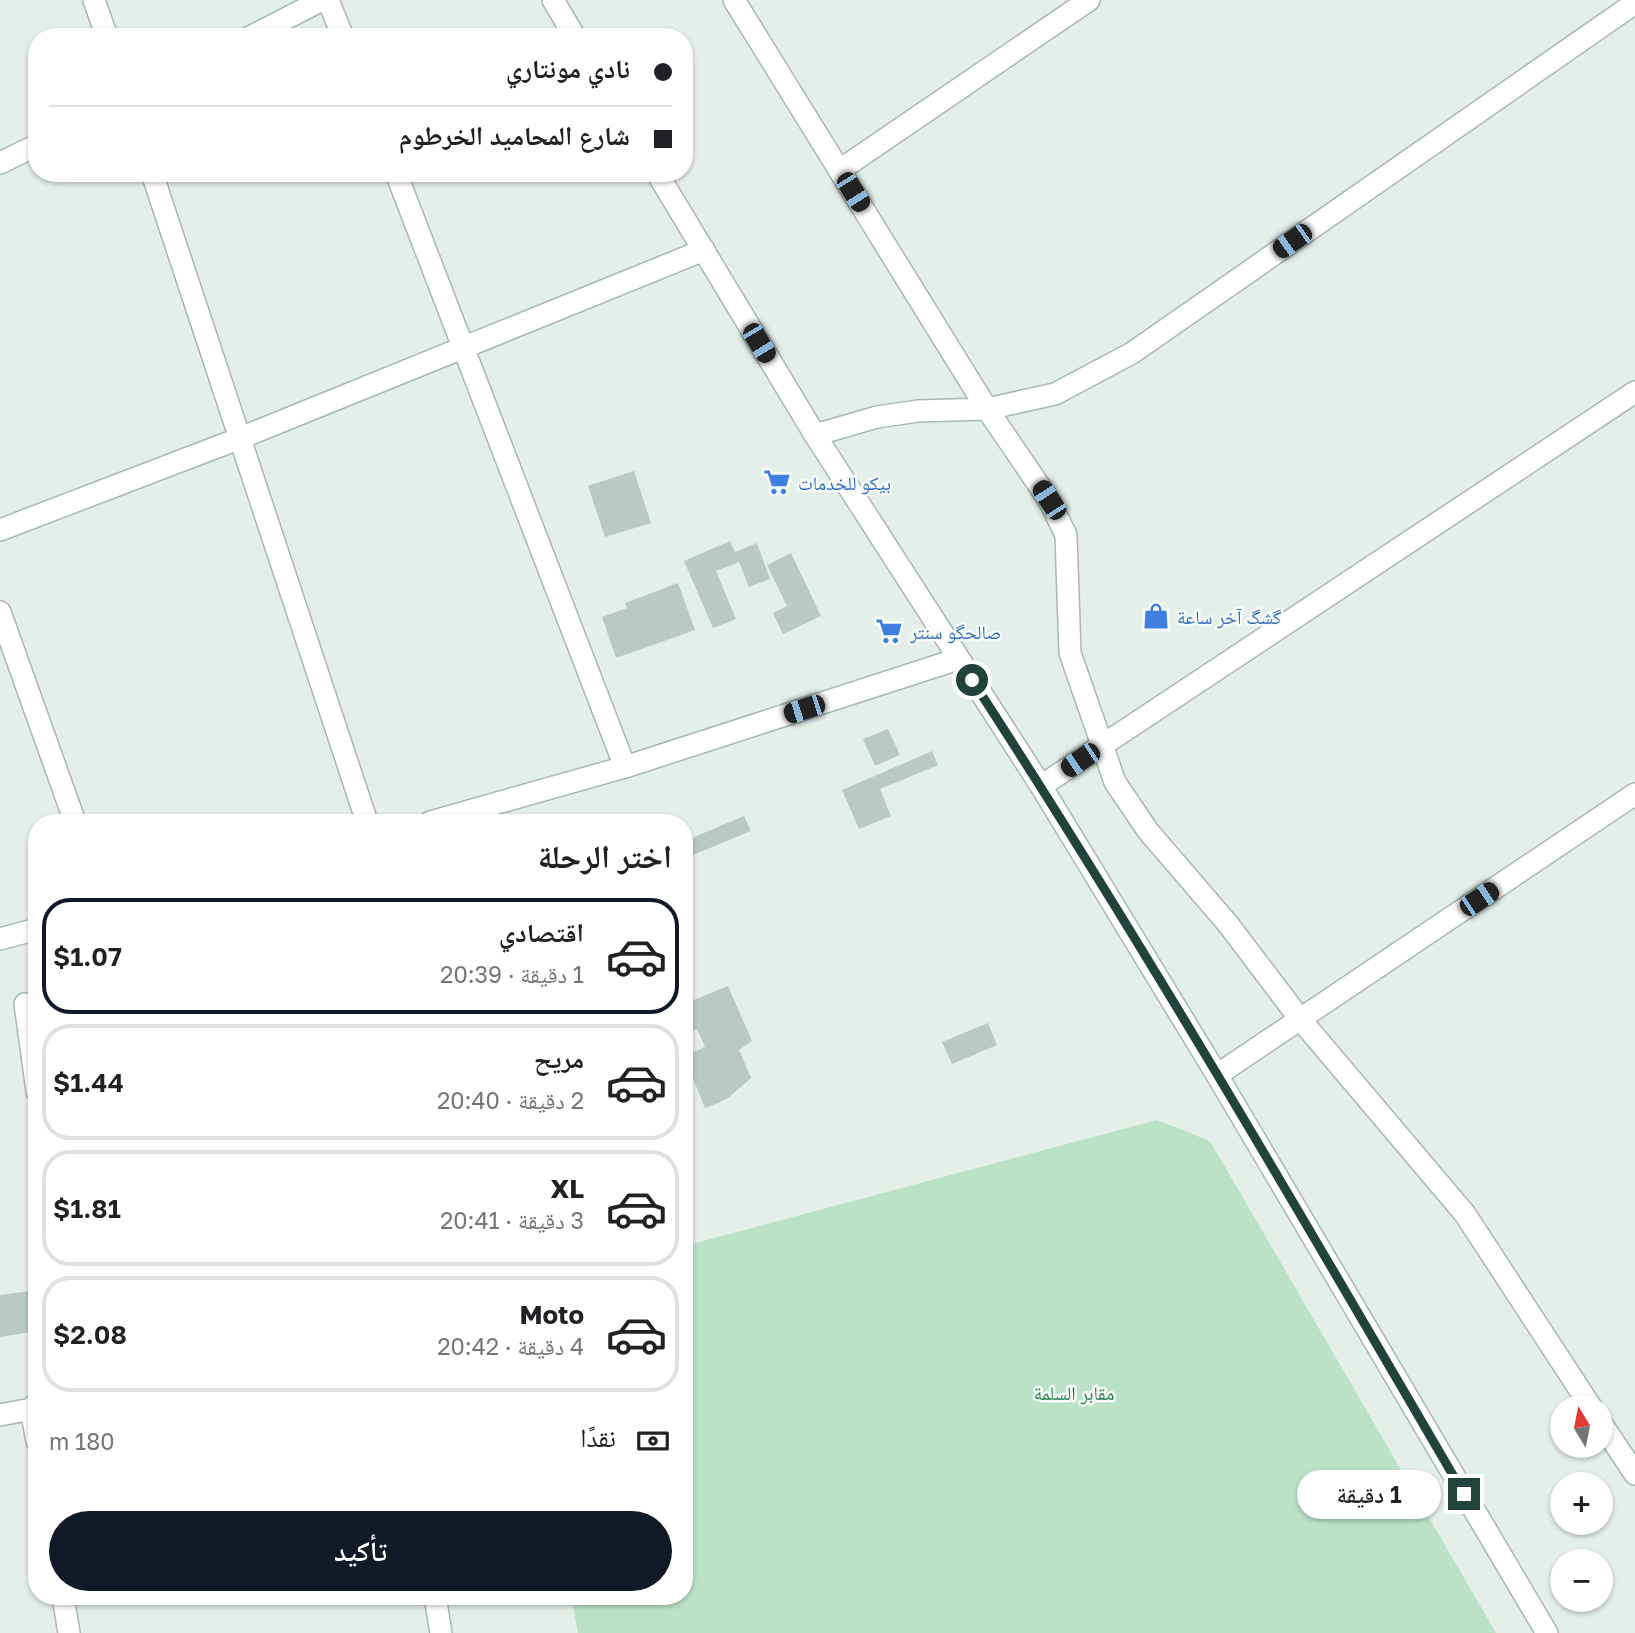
<!DOCTYPE html>
<html lang="ar">
<head>
<meta charset="utf-8">
<style>
  :root { --surface:#fff; --page:#f6f6f6; --text:#202124; --muted:#757577; --line:#e0e0e0; --accent:#111827 }
  body { margin:0; font-family:"Golos Text","Noto Naskh Arabic",sans-serif; background:var(--page); color:var(--text); direction:rtl; height:100vh; display:flex; flex-direction:column; font-size:26px; white-space:nowrap }
  * { box-sizing:border-box; margin:0 }
  p { font-size:23px; color:var(--muted) }
  .icon { flex:none; width:38px; height:38px; fill:none; stroke:currentColor; stroke-width:2; stroke-linecap:round; stroke-linejoin:round }
  .map { position:relative; flex:1; overflow:hidden; direction:ltr }
  .details { position:absolute; left:28px; top:814px; width:665px; height:791px; display:flex; flex-direction:column; background:var(--surface); border-radius:28px; box-shadow:0 2px 5px #0004; direction:rtl }
  .details>* { flex:none }
  .banner { position:absolute; left:28px; top:28px; width:665px; height:154px; border-radius:28px; box-shadow:0 2px 5px #0004; direction:rtl; display:grid; align-content:center; height:154px; padding:0 21px; background:var(--surface) }
  .needle { width:46px; rotate:350deg }
  .fabs { position:absolute; left:1550px; top:1395px; display:grid; gap:14px }
  .fabs a { display:grid; place-items:center; width:63px; height:63px; border-radius:50%; background:var(--surface); box-shadow:0 2px 5px #0004; font-size:35px }
  .end { position:absolute; width:32px; height:32px; margin:-16px; border:9px solid #21433b; background:#fff; box-shadow:0 0 0 4px #fff }
  .from { border-radius:50% }
  .bubble { position:absolute; height:49px; border-radius:24px; background:var(--surface); box-shadow:0 2px 5px #0004; font-size:23px; font-weight:600; line-height:49px; text-align:center; direction:rtl }
  .car { position:absolute; width:21px; height:42px; margin:-21px -10px; border-radius:9px; box-shadow:0 0 5px 2px #0007; background:linear-gradient(#222 24%,#8ab4d8 0 40%,#222 0 76%,#8ab4d8 0 86%,#222 0) }
  .banner b { display:flex; align-items:center; gap:24px; height:66px; font-size:26px }
  .banner b+b { border-top:2px solid var(--line) }
  .banner i { width:18px; height:18px; background:var(--text) }
  ul { padding:0; list-style:none }
  li { display:flex; align-items:center; gap:21px; height:116px; margin:0 14px 10px; padding:0 7px; border:4px solid var(--line); border-radius:28px }
  li div { flex:1 }
  li b { display:block; font-size:26px }
  li em { font-style:normal; font-weight:600 }
  li.on { border-color:var(--accent) }
  li>.icon { width:63px; height:63px; stroke-width:1.5 }
  h2 { padding:0 21px; font-size:32px; line-height:84px }
  .pay { display:flex; align-items:center; gap:18px; height:77px; padding:0 21px; font-size:26px }
  .pay p { margin-inline-start:auto }
  .button { display:flex; gap:14px; margin-top:auto; padding:14px 21px }
  .button a { flex:1; height:80px; border-radius:42px; background:var(--accent); color:#fff; font-size:28px; font-weight:600; line-height:80px; text-align:center }
  .map>svg:first-child { display:block }
  .green { fill:#bbe2c7 }
  .building { fill:#b9cac4 }
  .lines { fill:none; stroke-linecap:round; stroke-linejoin:round }
  .minor-casing { stroke:#a6b8b2; stroke-width:24 }
  .tertiary-casing { stroke:#a6b8b2; stroke-width:24 }
  .minor { stroke:#fff; stroke-width:21 }
  .tertiary { stroke:#fff; stroke-width:21 }
  .route { stroke:#21433b; stroke-width:9 }
  .labels { text-anchor:middle; dominant-baseline:central; stroke-width:5; stroke-linejoin:round; paint-order:stroke }
  .shop-label { font-size:19px; fill:#366cbe; stroke:#f5fbf8; text-anchor:start }
  .park-label { font-size:19px; fill:#267e4d; stroke:#f5fbf8 }
</style>
</head>
<body>
<div class="map">
<svg width="1635" height="1633" viewBox="0 0 1635 1633">
  <rect width="100%" height="100%" fill="#e4efea"/>
  <!-- green -->
  <path class="green" d="M1157 1120 1210 1141 1496 1633H578L571 1596H684V1246Z"/>
  <!-- building -->
  <path class="building" d="M634 471 651 523 605 537 588 486Z
    M730 541 735 552 757 543 770 579 749 587 739 562 716 571 736 619 713 628 684 561Z
    M791 553 821 616 783 634 773 613 787 606 767 565Z
    M678 583 695 630 616 658 602 617 627 608 625 603Z
    M888 729 900 755 875 766 863 739Z
    M932 751 938 765 880 789 891 816 859 829 842 790Z
    M744 816 751 831 693 855 687 840Z
    M728 986 752 1041 739 1050 751 1078 727 1099 705 1108 684 1056 705 1047 697 1029 684 1034V1004Z
    M988 1023 997 1045 952 1064 942 1042Z
    M37 1290V1331L0 1337V1295Z"/>
  <g class="lines">
    <!-- minor casing -->
    <g class="minor-casing">
      <path id="minor" d="M94 0 107 37
        M328 0 343 37
        M734 0 987 409 1049 500 1066 535 1070 653 1115 782 1148 831 1228 924 1300 1019 1465 1214 1591 1407
        M250 37 322 0
        M0 163 37 145
        M840 170 1089 0
        M152 173 367 822
        M396 173 625 767
        M815 435 877 417 918 411 987 409 1055 394 1132 353 1635 3
        M0 530 238 439 704 250
        M0 612 75 822
        M1041 786 1635 392
        M25 1004 37 1091
        M1217 1075 1635 794
        M37 1403 31 1409 37 1441
        M0 1415 37 1408
        M1601 1423 1635 1474
        M63 1596 69 1633
        M435 1596 441 1633"/>
    </g>
    <!-- tertiary casing -->
    <g class="tertiary-casing">
      <path id="tertiary" d="M553 0 575 37
        M657 173 815 435 1041 786 1217 1075 1547 1633
        M430 822 625 767 958 659
        M0 939 37 929"/>
    </g>
    <!-- minor -->
    <use href="#minor" class="minor"/>
    <!-- tertiary -->
    <use href="#tertiary" class="tertiary"/>
  </g>
  <g class="lines">
    <!-- route -->
    <path class="route" d="M972 680C1145 946 1304 1220 1464 1494"/>
  </g>
  <!-- icons -->
  <defs>
    <g id="supermarket-bare" transform="scale(2.1)"><path d="M-6-5.5h2.5l.6 2H6L4.5 2H-2.5L-4.4-4H-6ZM-1.5 3.2a1.3 1.3 0 1 0 .1 0ZM3 3.2a1.3 1.3 0 1 0 .1 0Z" fill="#3f7fe0" stroke="#f5fbf8" stroke-width="2.5" paint-order="stroke"/></g>
    <g id="shop-bare" transform="scale(2.1)"><path d="M-5-2.5h2.3a2.7 3.5 0 0 1 5.4 0H5L5.5 6h-11ZM-1.5-2.5h3a1.5 2.3 0 0 0-3 0Z" fill="#3f7fe0" stroke="#f5fbf8" stroke-width="2.5" paint-order="stroke"/></g>
  </defs>
  <g fill-rule="evenodd">
    <use href="#supermarket-bare" x="777" y="482"/>
    <use href="#shop-bare" x="1156" y="616"/>
    <use href="#supermarket-bare" x="889" y="631"/>
  </g>
  <g class="labels">
    <!-- shop labels -->
    <g class="shop-label">
      <text x="798" y="482">بيكو للخدمات</text>
      <text x="1177" y="616">گشگ آخر ساعة</text>
      <text x="910" y="631">صالحگو سنتر</text>
    </g>
    <!-- park labels -->
    <g class="park-label">
      <text x="1074" y="1392">مقابر السلمة</text>
    </g>
  </g>
</svg>
<div class="fabs">
<a><svg class="needle" viewBox="-14 -14 28 28"><path d="M0-13l5 13h-10z" fill="#e53935"/><path d="M0 13l5-13h-10z" fill="#757577"/></svg></a>
<a>+</a>
<a>−</a>
</div>
<i class="end from" style="left:972px;top:680px"></i>
<i class="end" style="left:1464px;top:1494px"></i>
<div class="bubble" style="left:1297px;top:1470px;width:144px">1 دقيقة</div>
<i class="car" style="left:853px;top:192px;rotate:148deg"></i>
<i class="car" style="left:1292px;top:241px;rotate:235deg"></i>
<i class="car" style="left:759px;top:343px;rotate:149deg"></i>
<i class="car" style="left:1049px;top:500px;rotate:327deg"></i>
<i class="car" style="left:804px;top:709px;rotate:252deg"></i>
<i class="car" style="left:1080px;top:760px;rotate:236deg"></i>
<i class="car" style="left:1479px;top:899px;rotate:56deg"></i>
<div class="banner">
<b><i class="from"></i>نادي مونتاري</b>
<b><i></i>شارع المحاميد الخرطوم</b>
</div>
<section class="details">
<h2>اختر الرحلة</h2>
<ul>
<li class="on"><svg class="icon" aria-label="car" viewBox="0 0 24 24"><path d="M5 17H2v-5l4-1 3-4h7l3 4 3 1v5h-3M9 17h6M6 11h13"/><circle cx="7" cy="17" r="2"/><circle cx="17" cy="17" r="2"/></svg><div><b>اقتصادي</b><p>1 دقيقة · 20:39</p></div><em>$1.07</em></li>
<li><svg class="icon" aria-label="car" viewBox="0 0 24 24"><path d="M5 17H2v-5l4-1 3-4h7l3 4 3 1v5h-3M9 17h6M6 11h13"/><circle cx="7" cy="17" r="2"/><circle cx="17" cy="17" r="2"/></svg><div><b>مريح</b><p>2 دقيقة · 20:40</p></div><em>$1.44</em></li>
<li><svg class="icon" aria-label="car" viewBox="0 0 24 24"><path d="M5 17H2v-5l4-1 3-4h7l3 4 3 1v5h-3M9 17h6M6 11h13"/><circle cx="7" cy="17" r="2"/><circle cx="17" cy="17" r="2"/></svg><div><b>XL</b><p>3 دقيقة · 20:41</p></div><em>$1.81</em></li>
<li><svg class="icon" aria-label="car" viewBox="0 0 24 24"><path d="M5 17H2v-5l4-1 3-4h7l3 4 3 1v5h-3M9 17h6M6 11h13"/><circle cx="7" cy="17" r="2"/><circle cx="17" cy="17" r="2"/></svg><div><b>Moto</b><p>4 دقيقة · 20:42</p></div><em>$2.08</em></li>
</ul>
<div class="pay"><svg class="icon" aria-label="cash" viewBox="0 0 24 24"><path d="M3 7h18v10H3z"/><circle cx="12" cy="12" r="2"/></svg>نقدًا<p>180 m</p></div>
<div class="button"><a>تأكيد</a></div>
</section>
</div>
</body>
</html>
